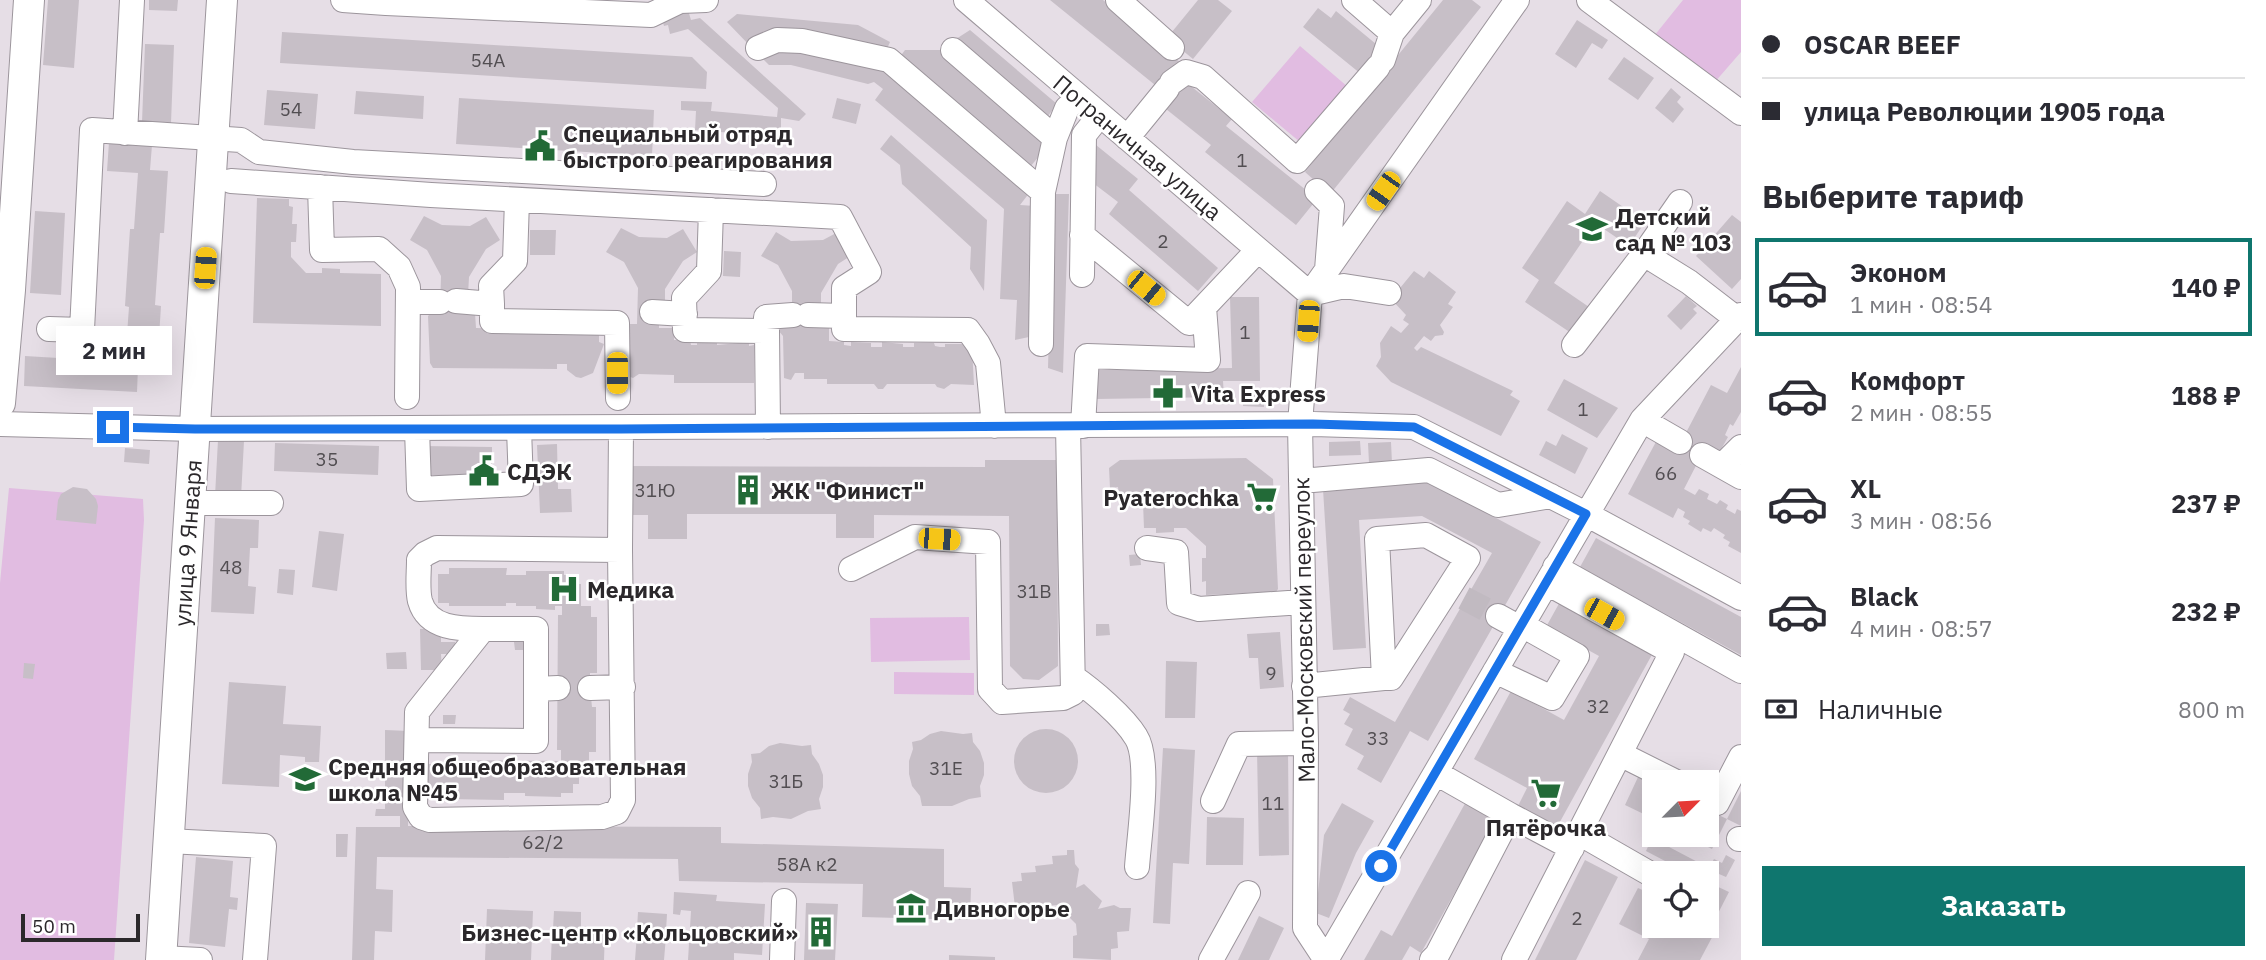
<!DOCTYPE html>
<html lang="ru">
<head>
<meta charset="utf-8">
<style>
  :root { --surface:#fff; --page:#f2f2f3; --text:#2b2b33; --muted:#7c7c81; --line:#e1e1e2; --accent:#0f766e }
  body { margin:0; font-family:"IBM Plex Sans",sans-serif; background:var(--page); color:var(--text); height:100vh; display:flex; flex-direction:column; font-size:26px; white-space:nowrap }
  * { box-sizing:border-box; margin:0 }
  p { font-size:23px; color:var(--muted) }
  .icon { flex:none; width:38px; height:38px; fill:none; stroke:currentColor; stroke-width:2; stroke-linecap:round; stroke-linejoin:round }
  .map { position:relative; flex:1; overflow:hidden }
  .panel { display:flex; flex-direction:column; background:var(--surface); width:525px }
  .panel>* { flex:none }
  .banner { display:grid; align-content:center; height:154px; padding:0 21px; background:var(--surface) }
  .needle { width:46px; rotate:66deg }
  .fabs { position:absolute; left:1642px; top:770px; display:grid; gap:14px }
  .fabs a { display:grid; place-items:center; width:77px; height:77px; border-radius:0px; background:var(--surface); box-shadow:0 7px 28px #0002; font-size:35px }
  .scale { position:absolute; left:21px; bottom:18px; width:119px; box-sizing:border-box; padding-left:7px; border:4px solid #2b282b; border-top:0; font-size:19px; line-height:24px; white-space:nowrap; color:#2b282b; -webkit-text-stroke:5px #fff; paint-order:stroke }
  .end { position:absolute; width:32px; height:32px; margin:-16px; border:9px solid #1a73e8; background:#fff; box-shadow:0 0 0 4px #fff }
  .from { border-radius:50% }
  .bubble { position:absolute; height:49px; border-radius:0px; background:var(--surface); box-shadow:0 7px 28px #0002; font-size:23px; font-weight:700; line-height:49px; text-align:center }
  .car { position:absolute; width:21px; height:42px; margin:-21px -10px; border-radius:9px; box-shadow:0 0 5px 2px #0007; background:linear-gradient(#f5c518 24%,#345 0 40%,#f5c518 0 76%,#345 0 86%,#f5c518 0) }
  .banner b { display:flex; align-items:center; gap:24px; height:66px; font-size:26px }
  .banner b+b { border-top:2px solid var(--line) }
  .banner i { width:18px; height:18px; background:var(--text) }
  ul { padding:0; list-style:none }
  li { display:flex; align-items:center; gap:21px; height:98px; margin:0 14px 10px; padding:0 7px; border:4px solid transparent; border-radius:0px }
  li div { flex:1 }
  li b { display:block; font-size:26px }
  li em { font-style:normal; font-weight:700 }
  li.on { border-color:var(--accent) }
  li>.icon { width:63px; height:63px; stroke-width:1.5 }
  h2 { padding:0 21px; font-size:32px; line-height:84px }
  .pay { display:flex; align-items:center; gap:18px; height:77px; padding:0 21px; font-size:26px }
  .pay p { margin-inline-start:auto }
  .button { display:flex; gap:14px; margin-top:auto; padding:14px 21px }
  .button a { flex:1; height:80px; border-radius:0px; background:var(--accent); color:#fff; font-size:28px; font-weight:700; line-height:80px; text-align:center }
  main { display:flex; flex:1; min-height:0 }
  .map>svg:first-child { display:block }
  .green { fill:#e1bce1 }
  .building { fill:#c7bfc7 }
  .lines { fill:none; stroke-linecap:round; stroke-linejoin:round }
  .minor-tunnel { stroke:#c1bac1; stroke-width:24; stroke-dasharray:24 12; stroke-linecap:butt }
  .minor-casing { stroke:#9c959c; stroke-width:26 }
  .major-casing { stroke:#9c959c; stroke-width:32 }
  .minor { stroke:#fff; stroke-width:24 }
  .major { stroke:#fff; stroke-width:30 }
  .route { stroke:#1a73e8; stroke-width:9 }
  .labels { text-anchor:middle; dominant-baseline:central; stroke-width:5; stroke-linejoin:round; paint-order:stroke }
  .number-label { font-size:19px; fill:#524e52 }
  .poi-label { font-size:23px; font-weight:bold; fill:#2b282b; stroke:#fff; text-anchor:start }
  .street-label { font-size:23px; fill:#2b282b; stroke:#fff }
</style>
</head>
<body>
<main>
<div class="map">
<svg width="1741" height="960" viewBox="0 0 1741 960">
  <rect width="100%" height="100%" fill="#e6dee6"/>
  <!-- green -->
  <path class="green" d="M1683 0H1741V52L1714 83 1654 36Z
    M1300 46 1348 87 1300 142 1252 102Z
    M9 488 143 499 144 520 114 960H0V583Z
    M969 617 970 660 871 662 870 618Z
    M894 672 974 673V695L894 694Z"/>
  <!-- building -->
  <path class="building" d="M48 0H79L74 68 43 65Z
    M149 0H178L177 11 149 10Z
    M1050 0H1103L1168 52 1167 38 1198 0H1218L1232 11 1193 59 1182 50 1175 58 1181 63 1182 79 1232 119 1226 126 1306 190 1314 180 1305 172 1385 73 1361 74 1303 27 1318 8 1331 18 1336 11 1382 49 1390 65 1443 0H1472L1481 7 1331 193 1317 199 1296 225 1205 152 1211 145 1161 105 1160 89Z
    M687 7 691 20 700 18 806 114 799 121 781 118V137L695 130 696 111 681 110V101L712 102 711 111 777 117 778 108 688 29 670 34 668 25 664 26 661 15Z
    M737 14 858 25 890 42 886 51 751 47 727 22Z
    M1577 20 1608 40 1602 49 1592 43 1576 68 1555 54Z
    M970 30 1057 104 1048 116 956 39Z
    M282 32 692 57 707 72 706 89 280 63Z
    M145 44 174 45 171 123 142 122Z
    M774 46 881 64 1030 192 1020 205 1035 206 1029 337 1015 340 1017 300 1000 299 1004 209 875 100 883 89 874 82 868 84 791 65H769L758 54Z
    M905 50H940L1050 143 1030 167 899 58Z
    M1624 57 1654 78 1638 100 1608 79Z
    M1671 88 1681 97 1677 102 1684 109 1673 123 1655 108Z
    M267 90 318 94 315 129 264 125Z
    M356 91 424 96 423 119 354 114Z
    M459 98 654 110 652 156 456 144Z
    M837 98 861 104 856 124 832 118Z
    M891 135 987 220 984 291 970 269 971 247 902 184 900 165 880 149Z
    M109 142 152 145 150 170 168 171 164 233H160L155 305 161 306 157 368 138 367 137 392 24 386 25 356 125 362 129 307 125 306 129 244 130 229H134L138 173 107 171Z
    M1096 145 1138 179 1129 190 1218 268 1198 291 1109 214 1118 202 1093 183Z
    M1600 191 1645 222 1629 246 1595 223 1554 283 1589 307 1571 333 1525 302 1539 280 1522 268 1567 201 1585 214Z
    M1053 194H1069L1063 373 1048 368Z
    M257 198 289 199V206L293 207 292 224H297L296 242H291V257L306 273H322V268L340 269V273L381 274V326L253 323Z
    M35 211 65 213 61 295 30 293Z
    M1732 215 1741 222V279L1732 289 1696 256Z
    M424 216 442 225 470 226 486 217 500 240 486 249 469 277 468 295 475 313 476 328 599 331V342L604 344 593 373 581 378 576 377 567 370V364H557V369L433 368 430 363 428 316 430 314 440 312 441 276 427 250 410 240Z
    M621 228 639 237 667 238 683 229 697 252 683 261 665 289V308L659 318V328H675L674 340H690L691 345H697V343L717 342V345L749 342V346L754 345V383H674V375L639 374 633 378 628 376V324H637L638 288 624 262 606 252Z
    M530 230H556L555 255H530Z
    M776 232 791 241 823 240 838 232 852 255 838 264 821 293V310L829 326V341L844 342V345L851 346V342L871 343V347H882V342L903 344V347H914V343H934L935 346 940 347H945V344H965V347H972L974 385 951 384 944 389 937 387 935 384H887L883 389H878L874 384H827V379H804V373H795L791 380 784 378 783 336 778 330 779 326 792 324V291L778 265 761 256Z
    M724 251 741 252 740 277 723 276Z
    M1414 271 1424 278 1429 271 1456 292 1448 304 1453 307 1440 325 1444 332 1443 335 1435 336 1431 341 1424 336 1414 348 1417 351 1421 347 1513 391 1510 395 1520 401 1501 436 1391 382 1376 366 1381 357 1380 343 1391 326 1401 333 1409 324 1403 320 1406 315 1391 299Z
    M1686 296 1697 306 1693 309 1697 313 1681 330 1667 316Z
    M1230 297H1259L1260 381H1223L1224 397 1096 399 1095 370 1232 368Z
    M1741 367V412L1733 426 1730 424 1725 435 1728 437 1719 453 1703 452 1684 489 1695 495 1699 489 1709 494 1707 499 1717 504 1720 500 1728 505 1726 509 1735 514 1737 509 1741 511V553L1728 546 1730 542 1723 538 1725 535 1714 528 1711 532 1703 528 1701 532 1688 524 1690 521 1683 517 1685 512 1678 508 1673 518 1628 494 1658 438 1678 448 1711 385 1727 393Z
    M1564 379 1618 408 1597 438 1547 410Z
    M1243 393 1264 394V407L1243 406Z
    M1562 434 1588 448 1575 474 1539 455 1546 441 1556 446Z
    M218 440 244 441 241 497 215 496Z
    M1360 441 1361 455 1329 456V442Z
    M1391 442 1392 463H1369L1368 443Z
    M275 443 379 446 378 475 274 471Z
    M557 444 558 489H571L572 512 540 513 537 445Z
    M423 446 492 447V476L423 475Z
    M125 448 150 450 149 464 124 462Z
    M1246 458 1273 479 1278 589 1273 596 1265 592 1206 595V581L1202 582V558H1206V546L1186 528H1174V532L1156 533V528H1144L1143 503 1120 504 1118 487 1110 488 1109 468 1120 460Z
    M985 460H1057L1058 666 1039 680 1023 679 1010 666 1009 516 874 515V538H836V514H687V539H648V515H622L623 466 985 467Z
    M1429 482 1541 542 1428 741 1410 731 1381 783 1357 769 1364 756 1345 745 1353 729 1344 724 1350 714 1343 710 1350 697 1395 722 1492 553 1422 516 1359 520 1366 648 1333 650 1323 489Z
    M73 487 87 489 96 499 98 506 96 524 56 520 58 500 61 494Z
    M215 518 259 520 258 548H250L248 586 256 587 254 614 211 612Z
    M319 531 344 534 337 591 312 587Z
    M1596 538 1741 617V655L1580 567Z
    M1140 554 1141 565 1130 566 1129 555Z
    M449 568H507L506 575H526V571H564V575H576V584H581V606H591V617H597V673H590V688L592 707H596V752H589V762H584V773H579V784H573V793H561V797L525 796V793H504V800L447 799V793H420L421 764H448V760L561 761V750H557L558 615H562V606H555V610L536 609V606H516V603H506V606H449V603H438V574H449Z
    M279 569 295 570 293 595 277 593Z
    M1561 600 1654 651 1556 829 1517 808 1527 788 1474 759 1511 691 1564 720 1599 656 1546 627Z
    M1096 624H1109L1110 635 1096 636Z
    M441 628V642H455L456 654H441L442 670H421L420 629Z
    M1280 632 1284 687 1260 689 1258 658H1249L1247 634Z
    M527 641 528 650H515L514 642Z
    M406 652 407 669H387L386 653Z
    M1166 661 1197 662 1195 718H1165Z
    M24 663 35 664 33 679 23 678Z
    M229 682 286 686 283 724 321 726 319 762H305V757L280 755 279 787 222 784Z
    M443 715H456L455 724H443Z
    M1014 761a32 32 0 1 1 64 0a32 32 0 1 1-64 0Z
    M385 730 409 731 408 826 721 827V843L944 849V887L971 888 970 920 862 917 863 884 679 881 678 859 377 857 376 889 393 890 392 932 375 931 374 960H352L356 827H400V816H375L376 809H385Z
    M941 731 963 734 972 733 973 742 980 751 984 763V775L980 786 981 797 969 799 952 806H922L920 796 912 786 909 774V761L913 749 912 742 921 740 930 734Z
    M780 743 802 746 811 745 812 754 819 764 823 775V787L819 799 821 809 808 811 791 819 773 817 761 819 760 808 752 798 748 786V774L752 762 751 754 760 753 769 746Z
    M1163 748 1195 750 1189 864 1173 863 1170 924 1153 923Z
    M1257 750H1288L1289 855 1259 856Z
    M1639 775 1654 782V819L1625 805Z
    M1741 791V826L1727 819Z
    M1468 798 1498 815 1421 953 1410 946 1402 960H1364L1381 930 1392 936Z
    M1342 803 1374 821 1356 853 1329 918 1316 913 1324 835Z
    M1706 809 1727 819 1712 849 1684 835H1706Z
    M1207 817 1244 818 1243 865H1206Z
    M336 834H348L347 857H336Z
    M1652 838 1709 868 1714 859 1722 863 1726 855 1735 860 1726 877 1719 874 1714 885 1729 892 1712 925 1717 928 1700 960H1638L1649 939 1619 924 1638 888 1654 895V926H1706V900L1710 891 1706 889V873H1683L1684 871 1646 851Z
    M1067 850H1074L1075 864 1079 869 1076 888 1084 884 1102 901 1098 909 1114 905 1120 908H1131L1129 931 1117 932 1118 948 1111 949V960L1073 958V936L1077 935 1076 924 1057 905 1045 906 1046 911 1028 913V906L1015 907 1012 882 1022 881 1021 873 1036 872 1035 866 1053 864 1052 856 1067 855Z
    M196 857 233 861 230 897 238 898 237 910 229 909 225 947 189 943Z
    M1585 860 1618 877 1576 960H1535Z
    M674 892 717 895 716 901 765 904 762 955 734 953V960H688L691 911 681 910 680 915 673 914Z
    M806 903 838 904 835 960H804Z
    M487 909 533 911 531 960H485Z
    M554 911 581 912V931H605L604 960H551L552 930 564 931 553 929Z
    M638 912 667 914 666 931 637 929Z
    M1259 916 1284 928 1269 960H1238Z
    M637 934 666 936 664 960H635Z
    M949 955 995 957V960H949Z"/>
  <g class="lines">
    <!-- minor-tunnel -->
    <path class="minor-tunnel" d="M1464 598 1498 616"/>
    <!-- minor casing -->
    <g class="minor-casing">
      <path id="minor" d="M343 0 386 3
        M386 0V3L651 15 680 1 706 0
        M966 0 1310 294
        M1118 0 1172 48
        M1354 0 1392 33
        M1589 0 1741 113
        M758 48 777 40 802 41 889 60 1043 192 1055 138
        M953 50 1055 138 1067 108 1079 97
        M1383 60 1392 33 1419 0
        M1172 82 1186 72 1203 77 1297 161 1378 67
        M125 133 132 0
        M1127 138 1167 89
        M231 181 431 195 840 217 869 272 844 288V329L968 330 978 344 988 363 994 426
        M320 187 322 250 379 249 399 267 408 287 407 397
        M1317 191 1332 206 1327 270
        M711 210 709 271 684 298 685 330 767 331 768 427
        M1082 235 1189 323 1258 250
        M1644 254 1689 282 1737 319
        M1082 275 1084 135 1100 115
        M1310 294 1300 424 1306 743 1305 928 1326 960
        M1310 294 1517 0
        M1310 294 1344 286 1389 293
        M456 301 492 304V321L617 323 618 398
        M408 302H440
        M492 304 491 286 515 261 517 200
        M652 312 685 314
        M808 315 844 316
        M49 329 82 330 92 130 241 140 259 152 353 162 764 184
        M767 331 766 317 793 315
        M1041 344 1043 192
        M1574 345 1644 254 1680 202
        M1642 420 1680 442
        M0 424 195 429 1313 424 1414 427 1586 514 1741 598
        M1083 426 1087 356 1208 360 1204 307
        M417 429 419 489 521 484 519 429
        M1702 455 1741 477
        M1722 466 1741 447
        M1301 481 1429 470 1498 505 1551 496
        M190 503H271
        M1147 548 1176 552 1179 603 1199 609 1303 602
        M1555 567 1741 671
        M851 569 915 537 988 542 990 689 1002 702 1063 698 1073 693 1068 426
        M1498 616 1520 628
        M483 629C460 629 428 629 420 601 417 589 419 573 419 560L425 554 437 548 620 550
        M1495 671 1552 698 1577 656 1522 625
        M1073 677C1092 690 1124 717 1136 737 1151 760 1139 837 1137 867
        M1304 686 1384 678 1377 539 1426 535 1468 558 1391 678H1384
        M590 688 623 687
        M536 689 558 688
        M417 740 536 741V629H483L417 712 415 807 421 817 430 820 602 817 617 812 623 800 620 550 621 429
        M1620 754 1676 782
        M1436 773 1510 815
        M1706 797 1717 803 1741 757
        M1213 801 1239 744 1306 743
        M1579 833 1654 876
        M1739 839H1741
        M168 841 264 846 255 960
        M161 958 200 960
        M782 960 784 901
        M1211 960 1248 893
        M1326 960 1642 420 1741 315
        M1432 960 1437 955 1510 815 1572 848
        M1514 960 1672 652 1547 583"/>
    </g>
    <!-- major casing -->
    <g class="major-casing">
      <path id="major" d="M0 403 10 290 29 0
        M161 960 222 0"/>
    </g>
    <!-- minor -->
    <use href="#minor" class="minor"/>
    <!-- major -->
    <use href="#major" class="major"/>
  </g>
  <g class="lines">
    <!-- route -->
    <path class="route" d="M113 427 195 429H621L1313 424 1414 427 1586 514 1381 866"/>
  </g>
  <!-- icons -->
  <defs>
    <g id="civic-bare" transform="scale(2.415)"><path d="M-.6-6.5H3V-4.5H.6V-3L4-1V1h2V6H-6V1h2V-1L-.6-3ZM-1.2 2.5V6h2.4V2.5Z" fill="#226a37" stroke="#fff" stroke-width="2.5" paint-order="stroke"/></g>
    <g id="school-bare" transform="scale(2.415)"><path d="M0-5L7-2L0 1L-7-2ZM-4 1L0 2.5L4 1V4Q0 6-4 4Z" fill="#226a37" stroke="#fff" stroke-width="2.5" paint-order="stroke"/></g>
    <g id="pharmacy-bare" transform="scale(2.415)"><path d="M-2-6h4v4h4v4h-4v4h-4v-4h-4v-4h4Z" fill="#226a37" stroke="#fff" stroke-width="2.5" paint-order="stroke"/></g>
    <g id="building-bare" transform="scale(2.415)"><path d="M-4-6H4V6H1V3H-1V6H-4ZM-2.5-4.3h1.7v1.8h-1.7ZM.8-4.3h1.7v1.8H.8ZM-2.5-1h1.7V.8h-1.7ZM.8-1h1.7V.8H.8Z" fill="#226a37" stroke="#fff" stroke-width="2.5" paint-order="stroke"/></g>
    <g id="supermarket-bare" transform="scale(2.415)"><path d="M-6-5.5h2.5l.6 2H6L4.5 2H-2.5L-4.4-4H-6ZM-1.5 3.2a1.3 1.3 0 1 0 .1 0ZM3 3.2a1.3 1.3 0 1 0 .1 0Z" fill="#226a37" stroke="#fff" stroke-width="2.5" paint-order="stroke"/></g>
    <g id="hospital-bare" transform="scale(2.415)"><path d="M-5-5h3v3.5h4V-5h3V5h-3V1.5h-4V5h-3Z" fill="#226a37" stroke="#fff" stroke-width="2.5" paint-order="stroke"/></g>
    <g id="museum-bare" transform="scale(2.415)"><path d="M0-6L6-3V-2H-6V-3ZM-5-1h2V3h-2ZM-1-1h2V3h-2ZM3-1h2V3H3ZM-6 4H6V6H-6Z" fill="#226a37" stroke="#fff" stroke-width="2.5" paint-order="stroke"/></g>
  </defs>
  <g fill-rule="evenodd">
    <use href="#civic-bare" x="540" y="146"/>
    <use href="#school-bare" x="1592" y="229"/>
    <use href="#pharmacy-bare" x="1168" y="393"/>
    <use href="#civic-bare" x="484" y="471"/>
    <use href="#building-bare" x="748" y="490"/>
    <use href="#supermarket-bare" x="1262" y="497"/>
    <use href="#hospital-bare" x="564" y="589"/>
    <use href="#school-bare" x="305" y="779"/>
    <use href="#supermarket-bare" x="1546" y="793"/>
    <use href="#museum-bare" x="911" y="908"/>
    <use href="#building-bare" x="821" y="932"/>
  </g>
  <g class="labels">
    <!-- number labels -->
    <g class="number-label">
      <text x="488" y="60">54А</text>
      <text x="291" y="109">54</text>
      <text x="1242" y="160">1</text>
      <text x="1163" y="241">2</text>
      <text x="1245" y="332">1</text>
      <text x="1583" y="409">1</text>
      <text x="327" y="459">35</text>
      <text x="1666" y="473">66</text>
      <text x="655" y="490">31Ю</text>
      <text x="231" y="567">48</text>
      <text x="1034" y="591">31В</text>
      <text x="1271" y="673">9</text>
      <text x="1598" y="706">32</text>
      <text x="1378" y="738">33</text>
      <text x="946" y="768">31Е</text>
      <text x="786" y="781">31Б</text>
      <text x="1273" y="803">11</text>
      <text x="543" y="842">62/2</text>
      <text x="807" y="864">58А к2</text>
      <text x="1577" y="918">2</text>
    </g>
    <!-- poi labels -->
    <g class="poi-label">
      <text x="563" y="133">Специальный отряд<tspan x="563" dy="26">быстрого реагирования</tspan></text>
      <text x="1615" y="216">Детский<tspan x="1615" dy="26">сад № 103</tspan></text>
      <text x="1191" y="393">Vita Express</text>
      <text x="507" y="471">СДЭК</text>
      <text x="771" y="490">ЖК "Финист"</text>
      <text x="1239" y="497" text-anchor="end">Pyaterochka</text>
      <text x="587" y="589">Медика</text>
      <text x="328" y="766">Средняя общеобразовательная<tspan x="328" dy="26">школа №45</tspan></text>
      <text x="1546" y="827" text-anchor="middle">Пятёрочка</text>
      <text x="934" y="908">Дивногорье</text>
      <text x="798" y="932" text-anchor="end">Бизнес-центр «Кольцовский»</text>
    </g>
    <!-- street labels -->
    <g class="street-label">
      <text transform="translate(1138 147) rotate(40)">Пограничная улица</text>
      <text transform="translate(187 543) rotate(-86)">улица 9 Января</text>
      <text transform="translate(1303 630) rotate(-91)">Мало-Московский переулок</text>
    </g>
  </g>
</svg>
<div class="fabs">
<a><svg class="needle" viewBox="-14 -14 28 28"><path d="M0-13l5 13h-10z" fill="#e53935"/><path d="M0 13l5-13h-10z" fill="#7c7c81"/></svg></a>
<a><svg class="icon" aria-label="locate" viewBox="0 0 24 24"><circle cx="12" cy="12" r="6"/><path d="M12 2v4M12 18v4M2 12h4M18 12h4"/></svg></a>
</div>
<div class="scale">50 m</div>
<i class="end from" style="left:1381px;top:866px"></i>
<i class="end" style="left:113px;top:427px"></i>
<div class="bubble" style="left:56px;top:326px;width:116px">2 мин</div>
<i class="car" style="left:1383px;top:191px;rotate:215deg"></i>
<i class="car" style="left:205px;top:268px;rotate:4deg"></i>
<i class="car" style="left:1146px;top:288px;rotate:129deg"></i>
<i class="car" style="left:1308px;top:321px;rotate:184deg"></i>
<i class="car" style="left:617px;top:373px;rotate:180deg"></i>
<i class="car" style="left:939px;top:539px;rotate:94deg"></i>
<i class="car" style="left:1604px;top:614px;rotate:119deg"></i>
</div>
<section class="panel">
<div class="banner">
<b><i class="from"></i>OSCAR BEEF</b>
<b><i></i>улица Революции 1905 года</b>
</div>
<h2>Выберите тариф</h2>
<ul>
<li class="on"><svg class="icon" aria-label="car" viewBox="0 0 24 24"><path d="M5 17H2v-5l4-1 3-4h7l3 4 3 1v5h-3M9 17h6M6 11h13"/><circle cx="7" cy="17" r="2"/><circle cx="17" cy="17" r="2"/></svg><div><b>Эконом</b><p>1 мин · 08:54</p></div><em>140 ₽</em></li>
<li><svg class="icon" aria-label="car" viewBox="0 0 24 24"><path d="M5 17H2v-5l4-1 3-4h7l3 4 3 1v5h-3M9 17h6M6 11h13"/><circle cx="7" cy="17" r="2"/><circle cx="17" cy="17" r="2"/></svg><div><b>Комфорт</b><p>2 мин · 08:55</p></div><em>188 ₽</em></li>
<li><svg class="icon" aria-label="car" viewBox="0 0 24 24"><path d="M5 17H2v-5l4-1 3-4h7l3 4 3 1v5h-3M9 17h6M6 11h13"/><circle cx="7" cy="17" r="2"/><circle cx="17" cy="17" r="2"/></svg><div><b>XL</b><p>3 мин · 08:56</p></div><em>237 ₽</em></li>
<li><svg class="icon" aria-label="car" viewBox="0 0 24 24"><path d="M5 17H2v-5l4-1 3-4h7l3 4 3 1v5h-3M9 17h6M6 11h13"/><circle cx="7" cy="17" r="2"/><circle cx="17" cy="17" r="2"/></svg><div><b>Black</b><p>4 мин · 08:57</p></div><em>232 ₽</em></li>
</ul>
<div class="pay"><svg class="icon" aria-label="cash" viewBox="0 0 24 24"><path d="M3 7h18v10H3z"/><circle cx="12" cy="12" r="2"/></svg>Наличные<p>800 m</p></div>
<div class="button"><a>Заказать</a></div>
</section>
</main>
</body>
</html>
